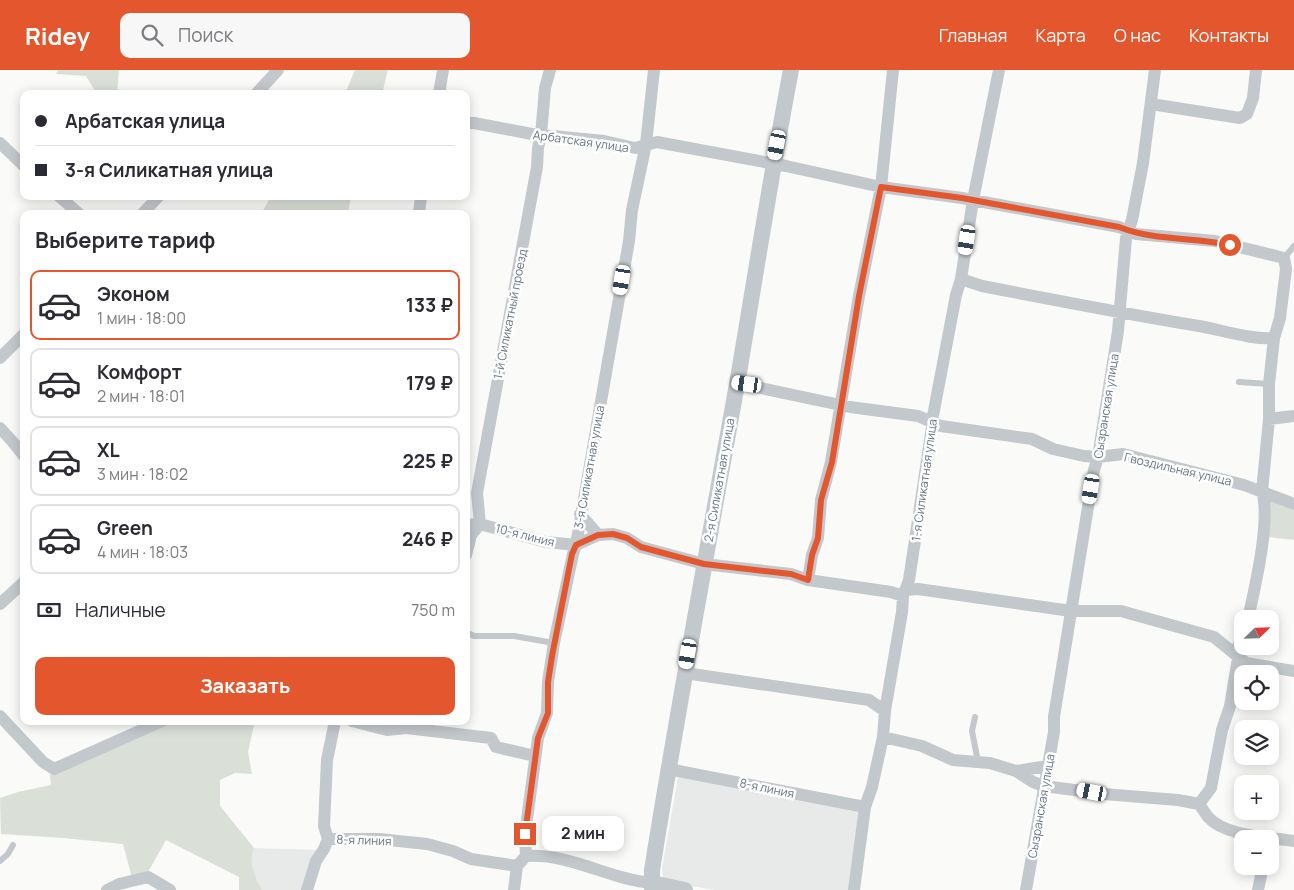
<!DOCTYPE html>
<html lang="ru">
<head>
<meta charset="utf-8">
<style>
  :root { --surface:#fff; --page:#f7f7f7; --text:#2b2b33; --muted:#7c7c81; --line:#e1e1e2; --accent:#e4572e }
  body { margin:0; font-family:Manrope,sans-serif; background:var(--page); color:var(--text); height:100vh; display:flex; flex-direction:column; font-size:19px; white-space:nowrap }
  * { box-sizing:border-box; margin:0 }
  p { font-size:16px; color:var(--muted) }
  .icon { flex:none; width:28px; height:28px; fill:none; stroke:currentColor; stroke-width:2; stroke-linecap:round; stroke-linejoin:round }
  .map { position:relative; flex:1; overflow:hidden }
  .drawer { position:absolute; left:20px; top:140px; width:450px; height:515px; display:flex; flex-direction:column; background:var(--surface); border-radius:10px; box-shadow:0 2px 12px #0003 }
  .drawer>* { flex:none }
  .hud { position:absolute; left:20px; top:20px; width:450px; height:110px; border-radius:10px; box-shadow:0 2px 12px #0003; display:grid; align-content:center; height:110px; padding:0 15px; background:var(--surface) }
  .needle { width:32px; rotate:67deg }
  .controls { position:absolute; left:1234px; top:540px; display:grid; gap:10px }
  .controls a { display:grid; place-items:center; width:45px; height:45px; border-radius:10px; background:var(--surface); box-shadow:0 2px 12px #0003; font-size:25px }
  .end { position:absolute; width:22px; height:22px; margin:-11px; border:6px solid #e4572e; background:#fff; box-shadow:0 0 0 2px #fff }
  .from { border-radius:50% }
  .bubble { position:absolute; height:35px; border-radius:10px; background:var(--surface); box-shadow:0 2px 12px #0003; font-size:16px; font-weight:700; line-height:35px; text-align:center }
  .car { position:absolute; width:15px; height:30px; margin:-15px -8px; border-radius:6px; box-shadow:0 0 4px 1px #0007; background:linear-gradient(#fff 24%,#345 0 40%,#fff 0 76%,#345 0 86%,#fff 0) }
  .hud b { display:flex; align-items:center; gap:18px; height:48px; font-size:19px }
  .hud b+b { border-top:1px solid var(--line) }
  .hud i { width:12px; height:12px; background:var(--text) }
  ul { padding:0; list-style:none }
  li { display:flex; align-items:center; gap:15px; height:70px; margin:0 10px 8px; padding:0 5px; border:2px solid var(--line); border-radius:10px }
  li div { flex:1 }
  li b { display:block; font-size:19px }
  li em { font-style:normal; font-weight:700 }
  li.current { border-color:var(--accent) }
  li>.icon { width:45px; height:45px; stroke-width:1.5 }
  h2 { padding:0 15px; font-size:22px; line-height:60px }
  .pay { display:flex; align-items:center; gap:12px; height:55px; padding:0 15px; font-size:19px }
  .pay p { margin-inline-start:auto }
  .primary-button { display:flex; gap:10px; margin-top:auto; padding:10px 15px }
  .primary-button a { flex:1; height:58px; border-radius:10px; background:var(--accent); color:#fff; font-size:20px; font-weight:700; line-height:58px; text-align:center }
  header { display:flex; align-items:center; gap:30px; box-sizing:border-box; height:70px; padding:0 25px; background:var(--accent); color:#fff }
  header strong { font-size:24px }
  nav { display:flex; gap:28px; margin-inline-start:auto; font-size:18px }
  .search { width:350px; height:45px; background:var(--page); display:flex; align-items:center; gap:12px; box-sizing:border-box; padding:0 18px; border-radius:10px; color:var(--muted); font-size:19px }
  .map>svg:first-child { display:block }
  .built { fill:#e8e9e9 }
  .green { fill:#dadfd7 }
  .lines { fill:none; stroke-linecap:round; stroke-linejoin:round }
  .service { stroke:#c3c8cc; stroke-width:6 }
  .minor { stroke:#c3c8cc; stroke-width:12 }
  .tertiary { stroke:#c3c8cc; stroke-width:16 }
  .route { stroke:#e4572e; stroke-width:6 }
  .labels { text-anchor:middle; dominant-baseline:central; stroke-width:5; stroke-linejoin:round; paint-order:stroke }
  .street-label { font-size:12px; fill:#657683; stroke:#fff }
</style>
</head>
<body>
<header>
<strong>Ridey</strong>
<div class="search"><svg class="icon" aria-label="search" viewBox="0 0 24 24"><circle cx="10" cy="10" r="6"/><path d="M15 15l6 6"/></svg>Поиск</div>
<nav><a>Главная</a><a>Карта</a><a>О нас</a><a>Контакты</a></nav>
</header>
<div class="map">
<svg width="1294" height="820" viewBox="0 0 1294 820">
  <rect width="100%" height="100%" fill="#fafaf8"/>
  <!-- built -->
  <path class="built" d="M678 707 856 739 860 744 850 820H714L669 812 663 808 662 799Z
    M254 778 318 780 305 820H262L253 801 251 785Z"/>
  <!-- green -->
  <path class="green" d="M58 0H119L117 24H97L86 6 56 4Z
    M355 0H388L382 24H345Z
    M271 126H351L348 144H261Z
    M1270 431 1294 440V470L1267 467Z
    M175 651H255L248 682 252 704 235 703 220 710V736L254 778C248 793 255 806 262 820H239V807L166 770 147 804 132 808 123 774 64 768 1 764 0 728 18 722 51 715 50 705Z"/>
  <g class="lines">
    <!-- service -->
    <path class="service" d="M1284 188 1294 176
      M1239 312 1269 314
      M466 562 474 566H514L554 573
      M975 647 972 661 978 692
      M0 791 8 784 13 775"/>
    <!-- minor -->
    <path class="minor" d="M256 24 278 0
      M439 24 443 0
      M1151 34 1240 48 1247 44 1253 28 1256 0
      M466 53H474L532 64 604 71 635 78 657 72 786 96 881 117 962 128 1119 157 1136 164 1215 171 1284 188 1286 199 1280 248 1274 268 1269 314V349L1262 421C1271 450 1255 517 1248 549
      M0 73 24 96
      M59 126 79 144
      M142 144 159 126
      M419 144 421 126
      M961 209 982 216C1054 230 1126 244 1199 256 1222 260 1252 270 1274 268
      M0 288 24 264
      M737 313 850 337 918 346 941 356 1032 369 1053 379 1084 386 1098 387 1123 384 1244 415 1294 434
      M1269 349 1294 346
      M0 358 12 371 24 386
      M580 444 598 465
      M466 455 480 454 546 472 576 475 598 465 613 464 627 468 641 477 704 494 791 504 808 510 891 522 903 526
      M466 485 471 465 480 454 477 423 537 97 538 78 541 65 545 18 550 0
      M808 510 812 485 818 468 821 430 831 392 859 226 881 117 893 0
      M906 520 918 519 1071 541H1121L1214 567 1246 593 1294 601
      M0 534 24 512
      M685 603 869 630 885 641
      M0 646 43 692 54 699 162 651
      M352 651 387 660 406 658 491 668 496 677 535 686
      M883 667 922 676 953 690 990 693 1016 701 1033 712 1044 716 1104 724 1178 730 1199 734C1202 738 1205 743 1208 747 1226 767 1269 767 1294 771
      M668 699 865 737
      M1016 701 1048 696
      M1199 734 1211 718 1222 660 1230 636 1238 588V578L1242 563
      M328 769H379L427 774 453 781 471 789 517 796
      M526 786C570 783 611 810 652 813L650 820
      M107 820 119 814 148 807 170 820
      M307 820 316 791 324 779 328 769 324 756 327 690 335 651
      M514 820 517 796 526 786 525 764 538 668 547 643 548 612 554 573 573 484 576 475 629 171 632 140 646 74 654 0
      M854 820 865 737 872 717 883 667 885 641 902 542 903 526 909 510 932 357V351L956 225 961 209 973 130 999 0
      M1026 820 1054 662V647L1094 400 1098 387 1118 261 1126 168 1132 150 1143 93 1155 0
      M1258 820 1263 796"/>
    <!-- tertiary -->
    <path class="tertiary" d="M685 820 652 813V800C678 637 708 476 737 314 755 209 771 104 791 0"/>
  </g>
  <g class="lines">
    <!-- route -->
    <path class="route" d="M525 764 538 668 548 643V612L552 586 572 484 576 475 598 465 613 464 627 468 641 477 704 494 791 504 808 510 812 485 818 468 821 430 832 392 859 226 881 117 962 128 1119 157C1154 171 1193 167 1230 175"/>
  </g>
  <g class="labels">
    <!-- street labels -->
    <g class="street-label">
      <text transform="translate(581 71) rotate(8)">Арбатская улица</text>
      <text transform="translate(510 244) rotate(-79)">1-й Силикатный проезд</text>
      <text transform="translate(1106 336) rotate(-81)">Сызранская улица</text>
      <text transform="translate(589 397) rotate(-80)">3-я Силикатная улица</text>
      <text transform="translate(1178 399) rotate(13)">Гвоздильная улица</text>
      <text transform="translate(719 410) rotate(-80)">2-я Силикатная улица</text>
      <text transform="translate(924 410) rotate(-82)">1-я Силикатная улица</text>
      <text transform="translate(525 465) rotate(14)">10-я линия</text>
      <text transform="translate(767 718) rotate(12)">8-я линия</text>
      <text transform="translate(1041 736) rotate(-80)">Сызранская улица</text>
      <text transform="translate(364 770) rotate(2)">8-я линия</text>
    </g>
  </g>
</svg>
<div class="controls">
<a><svg class="needle" viewBox="-14 -14 28 28"><path d="M0-13l5 13h-10z" fill="#e53935"/><path d="M0 13l5-13h-10z" fill="#7c7c81"/></svg></a>
<a><svg class="icon" aria-label="locate" viewBox="0 0 24 24"><circle cx="12" cy="12" r="6"/><path d="M12 2v4M12 18v4M2 12h4M18 12h4"/></svg></a>
<a><svg class="icon" aria-label="layers" viewBox="0 0 24 24"><path d="M12 4l9 5-9 5-9-5zM3 14l9 5 9-5"/></svg></a>
<a>+</a>
<a>−</a>
</div>
<i class="end from" style="left:1230px;top:175px"></i>
<i class="end" style="left:525px;top:764px"></i>
<div class="bubble" style="left:542px;top:746px;width:82px">2 мин</div>
<i class="car" style="left:777px;top:75px;rotate:191deg"></i>
<i class="car" style="left:967px;top:170px;rotate:189deg"></i>
<i class="car" style="left:622px;top:210px;rotate:190deg"></i>
<i class="car" style="left:747px;top:314px;rotate:278deg"></i>
<i class="car" style="left:1091px;top:419px;rotate:189deg"></i>
<i class="car" style="left:688px;top:584px;rotate:190deg"></i>
<i class="car" style="left:1092px;top:722px;rotate:281deg"></i>
<div class="hud">
<b><i class="from"></i>Арбатская улица</b>
<b><i></i>3-я Силикатная улица</b>
</div>
<section class="drawer">
<h2>Выберите тариф</h2>
<ul>
<li class="current"><svg class="icon" aria-label="car" viewBox="0 0 24 24"><path d="M5 17H2v-5l4-1 3-4h7l3 4 3 1v5h-3M9 17h6M6 11h13"/><circle cx="7" cy="17" r="2"/><circle cx="17" cy="17" r="2"/></svg><div><b>Эконом</b><p>1 мин · 18:00</p></div><em>133 ₽</em></li>
<li><svg class="icon" aria-label="car" viewBox="0 0 24 24"><path d="M5 17H2v-5l4-1 3-4h7l3 4 3 1v5h-3M9 17h6M6 11h13"/><circle cx="7" cy="17" r="2"/><circle cx="17" cy="17" r="2"/></svg><div><b>Комфорт</b><p>2 мин · 18:01</p></div><em>179 ₽</em></li>
<li><svg class="icon" aria-label="car" viewBox="0 0 24 24"><path d="M5 17H2v-5l4-1 3-4h7l3 4 3 1v5h-3M9 17h6M6 11h13"/><circle cx="7" cy="17" r="2"/><circle cx="17" cy="17" r="2"/></svg><div><b>XL</b><p>3 мин · 18:02</p></div><em>225 ₽</em></li>
<li><svg class="icon" aria-label="car" viewBox="0 0 24 24"><path d="M5 17H2v-5l4-1 3-4h7l3 4 3 1v5h-3M9 17h6M6 11h13"/><circle cx="7" cy="17" r="2"/><circle cx="17" cy="17" r="2"/></svg><div><b>Green</b><p>4 мин · 18:03</p></div><em>246 ₽</em></li>
</ul>
<div class="pay"><svg class="icon" aria-label="cash" viewBox="0 0 24 24"><path d="M3 7h18v10H3z"/><circle cx="12" cy="12" r="2"/></svg>Наличные<p>750 m</p></div>
<div class="primary-button"><a>Заказать</a></div>
</section>
</div>
</body>
</html>
